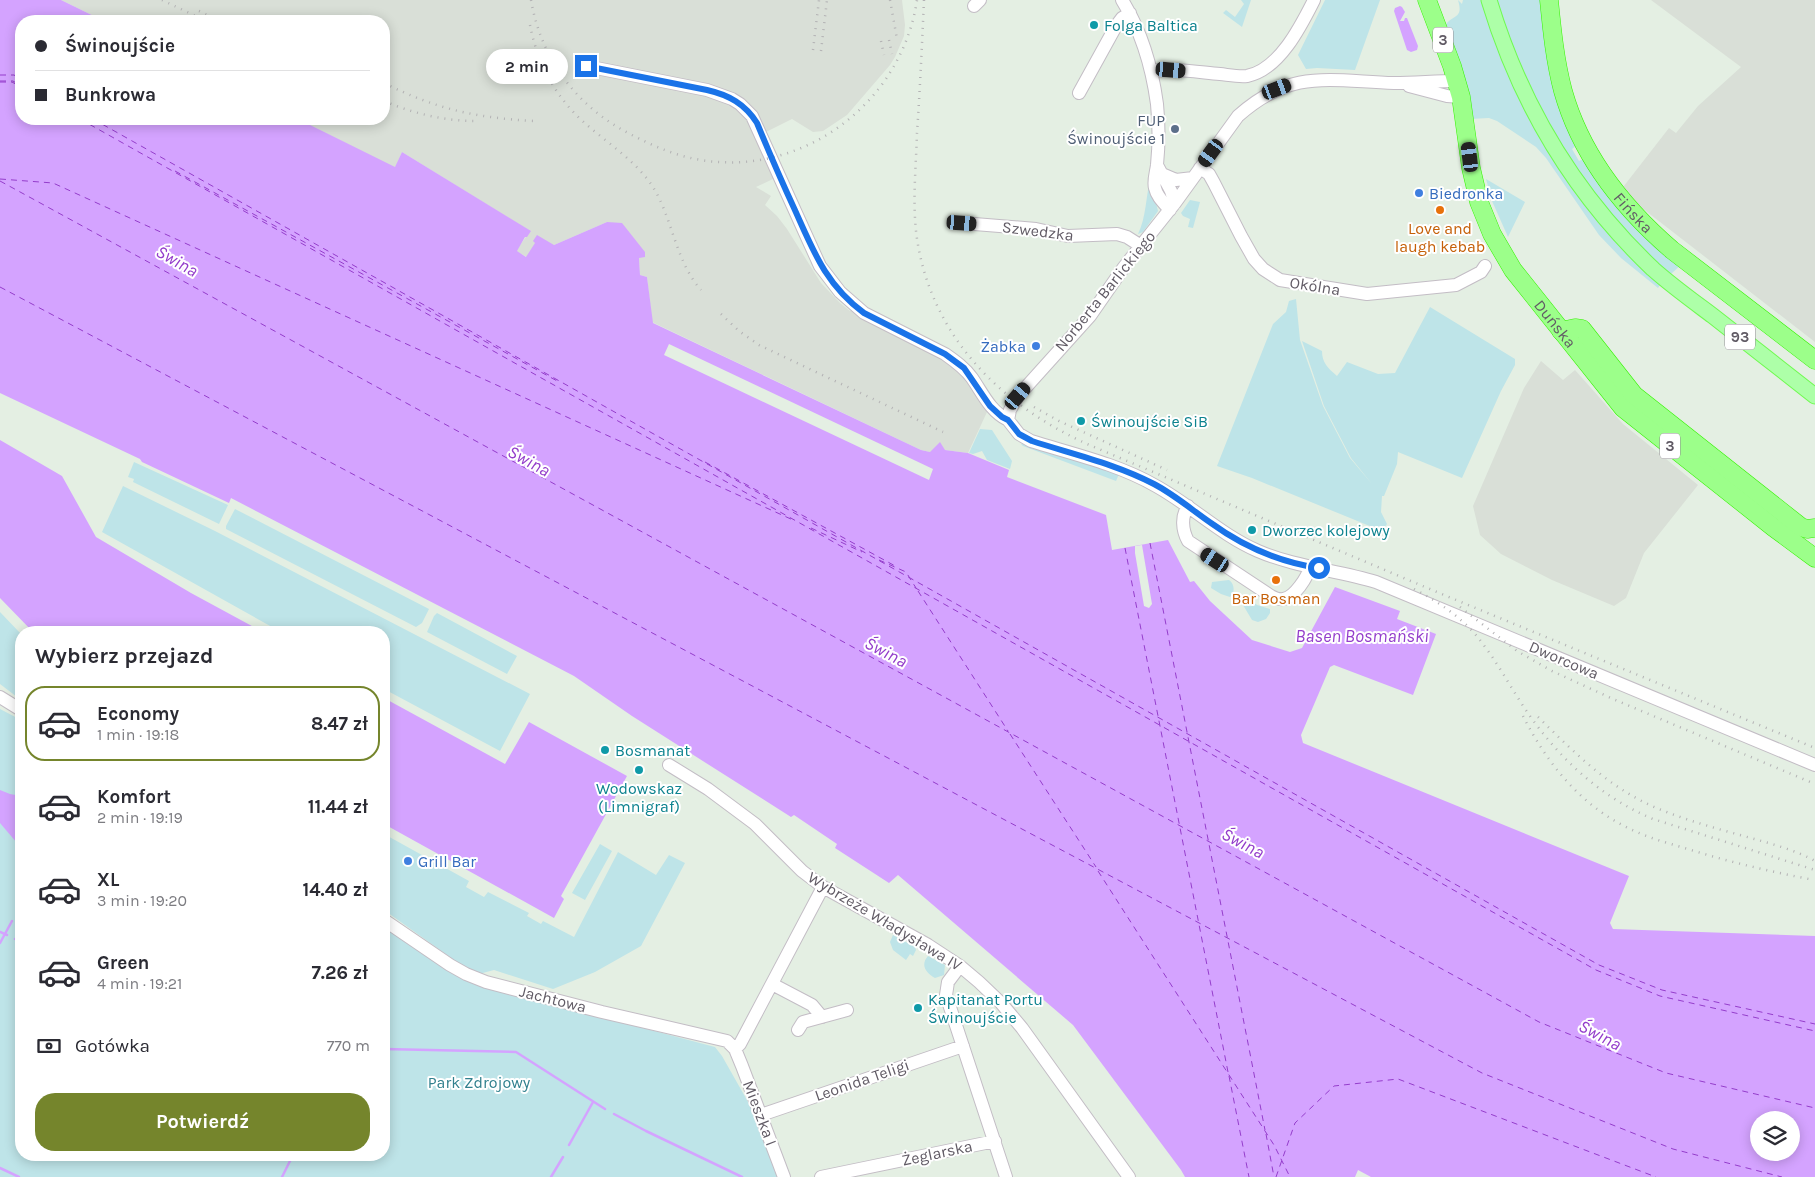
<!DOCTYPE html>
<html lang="pl">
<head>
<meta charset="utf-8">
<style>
  :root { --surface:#fff; --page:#f7f7f7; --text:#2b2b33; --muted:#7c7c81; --line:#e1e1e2; --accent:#75852c }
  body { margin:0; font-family:Karla,sans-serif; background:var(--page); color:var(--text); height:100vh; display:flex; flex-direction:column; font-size:19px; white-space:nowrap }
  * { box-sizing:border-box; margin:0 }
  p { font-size:16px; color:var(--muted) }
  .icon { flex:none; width:28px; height:28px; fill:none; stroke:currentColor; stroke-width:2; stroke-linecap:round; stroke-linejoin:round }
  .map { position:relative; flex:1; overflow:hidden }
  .side { position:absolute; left:15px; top:626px; width:375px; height:535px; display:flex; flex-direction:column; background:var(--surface); border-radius:20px; box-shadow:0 2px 12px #0003 }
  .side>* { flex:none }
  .top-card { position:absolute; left:15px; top:15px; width:375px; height:110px; border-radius:20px; box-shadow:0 2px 12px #0003; display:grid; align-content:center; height:110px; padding:0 20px; background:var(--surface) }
  .fabs { position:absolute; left:1750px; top:1111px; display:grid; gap:10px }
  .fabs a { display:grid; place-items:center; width:50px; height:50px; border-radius:50%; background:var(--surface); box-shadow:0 2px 12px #0003; font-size:25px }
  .end { position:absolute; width:22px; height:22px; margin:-11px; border:6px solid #1a73e8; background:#fff; box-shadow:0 0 0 2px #fff }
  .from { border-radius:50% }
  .bubble { position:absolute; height:35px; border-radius:18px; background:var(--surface); box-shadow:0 2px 12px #0003; font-size:16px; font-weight:700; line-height:35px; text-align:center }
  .car { position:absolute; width:15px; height:30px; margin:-15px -8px; border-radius:6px; box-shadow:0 0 4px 1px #0007; background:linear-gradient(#222 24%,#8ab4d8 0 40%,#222 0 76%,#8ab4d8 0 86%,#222 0) }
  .top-card b { display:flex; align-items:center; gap:18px; height:48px; font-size:19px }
  .top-card b+b { border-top:1px solid var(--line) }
  .top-card i { width:12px; height:12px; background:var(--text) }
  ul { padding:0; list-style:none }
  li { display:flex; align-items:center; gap:15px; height:75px; margin:0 10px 8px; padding:0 10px; border:2px solid transparent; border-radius:20px }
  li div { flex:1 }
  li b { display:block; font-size:19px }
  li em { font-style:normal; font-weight:700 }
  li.current { border-color:var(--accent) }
  li>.icon { width:45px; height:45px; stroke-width:1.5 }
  h2 { padding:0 20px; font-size:22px; line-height:60px }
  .pay { display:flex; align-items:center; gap:12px; height:55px; padding:0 20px; font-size:19px }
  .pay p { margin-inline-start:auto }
  .primary-button { display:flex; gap:10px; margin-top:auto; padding:10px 20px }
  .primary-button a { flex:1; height:58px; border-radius:20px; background:var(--accent); color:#fff; font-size:20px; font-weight:700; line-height:58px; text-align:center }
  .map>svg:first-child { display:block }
  .industrial { fill:#d9dfd7 }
  .green { fill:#bee4e8 }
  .water { fill:#d4a3ff; fill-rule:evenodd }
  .pier { fill:#e4efe3 }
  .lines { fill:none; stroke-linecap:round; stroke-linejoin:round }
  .stream { stroke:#d4a3ff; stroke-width:2.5 }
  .ferry { stroke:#943dcb; stroke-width:1; stroke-dasharray:6 5; stroke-linecap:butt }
  .minor-casing { stroke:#c3bdc5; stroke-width:14 }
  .major-casing { stroke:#6ffa50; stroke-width:17 }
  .highway-casing { stroke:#34f200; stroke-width:19 }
  .minor { stroke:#fff; stroke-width:12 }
  .major { stroke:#adffa8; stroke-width:15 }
  .highway { stroke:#9cff8a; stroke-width:18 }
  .rail { stroke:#b3b2b4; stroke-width:2.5; stroke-dasharray:1 6; stroke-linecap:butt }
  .route { stroke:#1a73e8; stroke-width:6 }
  .culture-dot { fill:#0f9aa8; stroke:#fff; stroke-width:2 }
  .service-dot { fill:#5c6f8a; stroke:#fff; stroke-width:2 }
  .shop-dot { fill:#3f7fe0; stroke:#fff; stroke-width:2 }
  .food-dot { fill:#e8710a; stroke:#fff; stroke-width:2 }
  .labels { text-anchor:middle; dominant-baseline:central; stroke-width:4; stroke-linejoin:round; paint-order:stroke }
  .shield { fill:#fff; stroke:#908c93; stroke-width:1 }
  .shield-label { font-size:15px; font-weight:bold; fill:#615b65 }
  .culture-label { font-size:16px; fill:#0d838f; stroke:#fff; text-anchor:start }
  .service-label { font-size:16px; fill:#4e5e75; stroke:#fff; text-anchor:end }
  .shop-label { font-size:16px; fill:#366cbe; stroke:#fff; text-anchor:start }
  .street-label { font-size:16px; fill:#615b65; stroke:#fff }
  .food-label { font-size:16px; fill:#c56008; stroke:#fff }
  .park-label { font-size:16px; fill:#31808e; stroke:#fff }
  .water-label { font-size:18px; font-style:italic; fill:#943dcb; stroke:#fff }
</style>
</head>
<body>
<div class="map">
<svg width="1815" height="1177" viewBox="0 0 1815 1177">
  <rect width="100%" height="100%" fill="#e4efe3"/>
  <!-- industrial -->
  <path class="industrial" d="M61 0H902L905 25 904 36 895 57 890 65 847 115 823 131 813 132 792 119 756 137 775 178 756 187 771 196 765 205 777 216 787 229 821 283 840 303 850 311 852 310 949 362 964 375 987 412 968 453 945 450 930 452 921 450 652 322 647 277 640 275 639 258 607 222 554 245 536 243 527 257 516 251 530 231 402 152 395 168 298 119H384V21H104Z
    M1651 0H1815V342L1620 191 1669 128 1676 133 1698 106 1741 67Z
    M1541 361 1563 380 1575 370 1623 424 1698 485 1644 553 1626 598 1614 606 1552 580 1501 554 1480 535 1473 506 1524 388Z"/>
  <!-- green -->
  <path class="green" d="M1241 0H1251L1242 27 1223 13 1226 10 1235 17 1244 4Z
    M1325 0H1380L1355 70 1317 68 1306 69 1298 55Z
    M1458 0 1462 4 1463 0H1482L1497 47 1508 74 1519 98 1553 159 1623 248 1660 285 1658 288 1621 258 1599 235 1546 158 1536 147 1497 121 1489 118 1470 119 1445 26C1452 14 1464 20 1458 0Z
    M1496 0H1544L1577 145 1572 149 1579 161 1583 159 1682 264 1671 274C1645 254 1624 230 1604 205 1582 178 1563 150 1545 120 1524 83 1509 41 1496 0Z
    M1150 179 1158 211 1143 232 1138 234C1146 218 1146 197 1150 179Z
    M1486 179 1525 202 1508 237 1492 201Z
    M1190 200 1200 202 1193 228 1188 227 1190 219 1183 216 1181 213Z
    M1296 299 1300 340 1323 406 1350 458 1372 484 1351 458 1324 406 1302 341 1322 351C1322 363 1328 368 1337 376L1347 362 1378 374 1395 373 1430 307 1515 359V365L1501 391 1462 478 1398 452 1397 464 1384 496H1382L1381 512 1387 524 1382 531 1252 478 1217 466 1273 324 1286 312 1289 301Z
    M980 429 992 430 1012 461 1010 469 987 460 982 451 973 454 969 453Z
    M1023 443 1119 474 1116 481 1023 446 1021 444Z
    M134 462 228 505 219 524 133 482 134 479 128 477Z
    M123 486 215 531 530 694 500 751 384 689V632H281L102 532Z
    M235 509 429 609 422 623 416 627 226 529V526Z
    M1229 580C1235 584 1235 593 1230 597L1221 594 1211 588 1212 582Z
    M1249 598 1257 605 1270 609V613L1266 619 1258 622 1252 620 1243 605 1244 599Z
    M0 612 21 634V700L0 684Z
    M437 613 517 656 507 674 427 632 434 616Z
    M0 709 21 720V1155H384V924L438 962 537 1000 715 1047 722 1056 756 1116 779 1177H0Z
    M384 834 469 881 466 887 484 897 488 892 529 913 527 916 541 924 543 921 574 937 618 852 656 875 669 855 685 863 641 946 595 972 553 989 494 970 475 975 384 910Z
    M600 844 612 851 585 900 572 893Z
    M893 935 915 947 916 950 913 956 910 954 906 960 893 950 890 942Z
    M928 956 945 965 944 975 935 978C926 973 920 965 928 956Z"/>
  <!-- water -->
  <path class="water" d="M0 0H61L104 21H21V119H298L395 167 402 152 531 231 527 237H525L517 251 526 257 535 243 533 241 537 235 554 245 607 222 622 223 645 252V257L639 258 640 275 647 277 653 323 921 450 930 452 940 442 945 450 968 453 1009 470 1007 477 1106 515 1112 550 1168 540 1190 582 1194 581 1210 601 1252 640 1290 652 1302 648 1335 587 1400 611 1397 619 1436 634 1413 695 1334 665 1330 667 1301 735 1303 743 1629 876 1610 923 1613 929 1815 936V1177H1371L1358 1170 1355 1177H1185L1181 1170 1073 1025 898 875 889 883 835 848 837 844 794 815 791 817 632 716 574 676 231 498 229 503 142 462 140 459 0 393ZM1759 1120H1791V1152H1759Z
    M1400 6 1402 7 1405 12 1400 21H1404L1405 18H1407L1418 46 1417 50 1411 52 1407 50 1394 11 1395 8Z
    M0 440 62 476 96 537 191 593 263 632H33L0 598Z
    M384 698 505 764 529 722 627 776 561 896 564 899 554 918 384 824Z
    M0 790 10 794 21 796V844L17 843 0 823Z"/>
  <!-- pier -->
  <path class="pier" d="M669 344 933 469 929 480 664 355Z
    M1142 545 1152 604 1149 608 1144 606 1135 553V546Z"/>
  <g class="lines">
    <!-- stream -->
    <path class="stream" d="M0 932 7 935
      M15 939 21 942
      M0 943 12 921
      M384 1049 516 1052 605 1109
      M614 1114 646 1131 742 1177
      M569 1145 593 1102
      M0 1168 19 1177
      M282 1177 293 1155
      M551 1177 563 1157"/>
    <!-- ferry -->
    <path class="ferry" d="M0 75H14L21 79
      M0 81H13L21 86
      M0 82H12L21 87
      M80 119 1596 970 1660 996 1815 1031
      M93 119 1599 965 1662 990 1815 1024
      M175 171 559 382
      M0 179 53 183 793 520
      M0 181 1539 1022 1666 1073 1815 1108
      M0 287 1482 1073 1673 1149 1782 1177
      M705 462 897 567
      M811 528 862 552
      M1150 543 1265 1130
      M1125 548 1228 1072
      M879 560 906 572 916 588
      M918 591 1008 731
      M1010 734 1096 867
      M1098 871 1274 1145 1290 1177
      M1229 1076 1249 1177
      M1266 1134 1274 1177
      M1276 1177 1295 1123 1334 1086 1398 1079 1656 1177"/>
    <!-- minor casing -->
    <g class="minor-casing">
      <path id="minor" d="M1122 0C1142 32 1152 67 1157 104 1159 124 1159 145 1157 165 1156 173 1153 181 1155 188 1157 197 1164 203 1170 210
        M974 6 980 0
        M586 66 707 90 732 99 740 104 752 116 820 266 840 292 864 313 945 354C955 361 965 368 972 378 983 394 990 411 1008 420
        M1151 71C1174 68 1197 72 1220 74 1229 75 1239 77 1247 76 1279 70 1301 26 1314 0
        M1409 86 1447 96 1461 97
        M1079 93 1116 26 1122 18 1130 13
        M1157 165 1171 191 1175 203
        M1200 168 1209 174 1214 183 1241 236 1254 259 1263 269 1280 280 1367 294 1456 285 1481 272 1485 266
        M1162 174 1176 180 1193 178
        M962 223 1036 229 1068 236 1117 234 1127 237 1141 246
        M1008 420 1019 434 1031 441C1073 454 1118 464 1156 486 1192 506 1221 535 1258 551 1295 567 1337 570 1376 582L1815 765
        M1008 420 1010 410 1018 396 1090 316 1124 267 1175 203 1238 116C1292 68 1329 81 1394 83 1415 83 1436 81 1456 81
        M1188 506C1181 516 1182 530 1188 541L1271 596C1275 598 1279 600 1283 599 1294 598 1308 577 1310 566
        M0 697 21 710
        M669 765 708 789 755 824 802 871 823 887 928 945 960 966 979 982 1001 1003 1022 1028 1129 1177
        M384 920 450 965 466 974 486 982 602 1012 727 1041 735 1049 742 1066 784 1177
        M960 966 948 982 946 995 1006 1177
        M772 984 812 1005 822 1017
        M798 1030 803 1022 847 1010
        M735 1049 740 1044 823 887
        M761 1115 963 1046
        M821 1177 995 1141"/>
    </g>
    <!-- major casing -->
    <g class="major-casing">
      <path id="major" d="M1489 0C1520 103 1575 195 1653 269 1672 286 1693 301 1713 316 1747 343 1781 369 1815 396"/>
    </g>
    <!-- highway casing -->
    <g class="highway-casing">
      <g id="highway">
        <path id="s1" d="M1427 0 1452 66 1461 97 1471 168 1479 202 1492 234 1513 270 1623 408 1773 527 1815 558"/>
        <path id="s2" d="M1549 0C1552 30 1555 61 1563 91 1581 155 1622 207 1672 250L1815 360"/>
        <path d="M1561 331 1575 328 1582 329 1634 395 1801 527 1807 529 1815 528"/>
      </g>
    </g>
    <!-- minor -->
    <use href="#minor" class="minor"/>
    <!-- major -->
    <use href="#major" class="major"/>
    <!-- highway -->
    <use href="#highway" class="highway"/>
    <!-- rail -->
    <path class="rail" d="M162 0 206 21
      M531 0C541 59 577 107 630 134 653 146 676 156 701 160 804 177 902 102 917 0
      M890 0 897 39
      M924 0C922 44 920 89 917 133 916 168 912 204 917 239 932 337 1000 404 1087 444L1444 595 1815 748
      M199 11 220 21
      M530 25C537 63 557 100 587 125 609 144 634 160 651 184 673 217 674 259 701 290
      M889 40 892 54
      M881 41 884 55
      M813 50 819 0
      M821 51 827 0
      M384 83C436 109 476 118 535 121
      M384 101C412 113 444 121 475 121
      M721 314 739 331 759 345 943 432
      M1034 407 1059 421 1167 470
      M1414 589C1437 601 1458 615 1475 634 1497 660 1512 691 1532 719 1564 763 1603 798 1653 819L1815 870
      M1460 607 1517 651 1552 671 1613 699 1815 784
      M1523 716C1550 769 1587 813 1644 835 1659 841 1675 845 1691 850 1730 862 1768 871 1809 879
      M1538 717C1575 753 1610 789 1659 809 1693 823 1730 832 1765 842 1782 847 1799 852 1815 861"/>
  </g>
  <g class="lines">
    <!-- route -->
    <path class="route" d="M586 66 707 90C729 95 745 104 757 123 769 152 781 180 794 208 813 250 825 284 864 313L945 354 964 368 990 406 1002 417 1008 420 1019 434 1032 441C1072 454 1116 464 1154 484 1175 495 1192 510 1211 523 1244 547 1279 562 1319 568"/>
  </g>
  <!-- markers -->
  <g class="culture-dot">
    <circle cx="1094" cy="25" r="5"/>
    <circle cx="1081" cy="421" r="5"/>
    <circle cx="1252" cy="530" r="5"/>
    <circle cx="605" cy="750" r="5"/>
    <circle cx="639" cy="770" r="5"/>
    <circle cx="918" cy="1008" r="5"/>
  </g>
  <circle class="service-dot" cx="1175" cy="129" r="5"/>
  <g class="shop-dot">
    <circle cx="1419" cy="193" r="5"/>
    <circle cx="1036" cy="346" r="5"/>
    <circle cx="408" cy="861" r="5"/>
  </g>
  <g class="food-dot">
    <circle cx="1440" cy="210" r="5"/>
    <circle cx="1276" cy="580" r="5"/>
  </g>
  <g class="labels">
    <!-- shield labels -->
    <g class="shield">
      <rect x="1433" y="27.5" width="20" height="25" rx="4"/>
      <rect x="1725" y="324.5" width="30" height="25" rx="4"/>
      <rect x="1660" y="433.5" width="20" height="25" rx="4"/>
    </g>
    <g class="shield-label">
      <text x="1443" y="40">3</text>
      <text x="1740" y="337">93</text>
      <text x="1670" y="446">3</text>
    </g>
    <!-- culture labels -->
    <g class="culture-label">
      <text x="1104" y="25">Folga Baltica</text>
      <text x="1091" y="421">Świnoujście SiB</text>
      <text x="1262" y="530">Dworzec kolejowy</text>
      <text x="615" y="750">Bosmanat</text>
      <text x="639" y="788" text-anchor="middle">Wodowskaz<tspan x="639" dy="18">(Limnigraf)</tspan></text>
      <text x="928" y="999">Kapitanat Portu<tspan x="928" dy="18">Świnoujście</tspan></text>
    </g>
    <!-- service labels -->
    <g class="service-label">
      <text x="1165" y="120">FUP<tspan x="1165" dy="18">Świnoujście 1</tspan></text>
    </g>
    <!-- shop labels -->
    <g class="shop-label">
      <text x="1429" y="193">Biedronka</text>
      <text x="1026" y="346" text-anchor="end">Żabka</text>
      <text x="418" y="861">Grill Bar</text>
    </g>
    <!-- street labels -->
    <g class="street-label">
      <text stroke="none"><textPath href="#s2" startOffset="234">Fińska</textPath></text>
      <text transform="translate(1038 231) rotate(7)">Szwedzka</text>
      <text transform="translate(1315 286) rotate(9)">Okólna</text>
      <text transform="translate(1105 291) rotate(-51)">Norberta Barlickiego</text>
      <text stroke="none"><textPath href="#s1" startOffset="354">Duńska</textPath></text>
      <text transform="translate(1564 660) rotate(23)">Dworcowa</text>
      <text transform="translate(885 921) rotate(31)">Wybrzeże Władysława IV</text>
      <text transform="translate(553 999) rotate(14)">Jachtowa</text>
      <text transform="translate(862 1080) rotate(-19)">Leonida Teligi</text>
      <text transform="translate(760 1113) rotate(69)">Mieszka I</text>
      <text transform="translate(937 1153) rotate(-12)">Żeglarska</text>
    </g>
    <!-- food labels -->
    <g class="food-label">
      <text x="1440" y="228">Love and<tspan x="1440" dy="18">laugh kebab</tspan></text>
      <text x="1276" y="598">Bar Bosman</text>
    </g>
    <!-- park labels -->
    <g class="park-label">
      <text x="479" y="1082">Park Zdrojowy</text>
    </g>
    <!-- water labels -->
    <g class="water-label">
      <text transform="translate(177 261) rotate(30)">Świna</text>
      <text transform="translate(529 461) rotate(29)">Świna</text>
      <text x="1362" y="636">Basen Bosmański</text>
      <text transform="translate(886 652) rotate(28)">Świna</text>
      <text transform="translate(1243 843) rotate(28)">Świna</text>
      <text transform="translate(1600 1035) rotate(28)">Świna</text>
    </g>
  </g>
</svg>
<div class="fabs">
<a><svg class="icon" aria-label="layers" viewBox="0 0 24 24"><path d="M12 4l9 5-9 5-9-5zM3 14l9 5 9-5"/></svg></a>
</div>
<i class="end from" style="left:1319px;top:568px"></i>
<i class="end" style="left:586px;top:66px"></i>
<div class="bubble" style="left:486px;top:49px;width:82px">2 min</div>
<i class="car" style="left:1171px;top:70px;rotate:95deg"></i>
<i class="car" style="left:1277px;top:89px;rotate:69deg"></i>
<i class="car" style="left:1211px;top:153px;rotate:216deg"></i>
<i class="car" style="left:1470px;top:157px;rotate:353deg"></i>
<i class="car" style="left:962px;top:223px;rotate:94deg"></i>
<i class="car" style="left:1018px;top:396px;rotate:40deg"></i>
<i class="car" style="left:1215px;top:560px;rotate:303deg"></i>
<div class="top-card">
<b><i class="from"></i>Świnoujście</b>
<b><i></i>Bunkrowa</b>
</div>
<section class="side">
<h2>Wybierz przejazd</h2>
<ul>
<li class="current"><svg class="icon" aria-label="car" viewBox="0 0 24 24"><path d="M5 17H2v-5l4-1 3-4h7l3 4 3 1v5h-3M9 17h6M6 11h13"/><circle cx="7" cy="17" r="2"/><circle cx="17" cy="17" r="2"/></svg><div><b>Economy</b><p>1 min · 19:18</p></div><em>8.47 zł</em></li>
<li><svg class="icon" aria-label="car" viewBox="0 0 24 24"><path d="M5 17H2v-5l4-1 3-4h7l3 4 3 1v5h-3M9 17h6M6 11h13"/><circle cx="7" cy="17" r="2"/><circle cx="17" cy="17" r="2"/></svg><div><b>Komfort</b><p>2 min · 19:19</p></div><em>11.44 zł</em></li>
<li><svg class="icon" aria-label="car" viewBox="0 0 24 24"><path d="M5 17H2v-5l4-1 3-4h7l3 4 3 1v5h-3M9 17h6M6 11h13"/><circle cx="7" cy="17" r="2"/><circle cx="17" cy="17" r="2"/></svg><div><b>XL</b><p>3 min · 19:20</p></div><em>14.40 zł</em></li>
<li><svg class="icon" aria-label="car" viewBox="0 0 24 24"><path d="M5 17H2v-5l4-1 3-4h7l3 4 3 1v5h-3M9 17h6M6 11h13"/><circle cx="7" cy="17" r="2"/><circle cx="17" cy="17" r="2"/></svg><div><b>Green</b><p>4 min · 19:21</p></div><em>7.26 zł</em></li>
</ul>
<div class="pay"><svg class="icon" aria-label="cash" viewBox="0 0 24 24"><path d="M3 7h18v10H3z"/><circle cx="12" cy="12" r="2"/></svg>Gotówka<p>770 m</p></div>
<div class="primary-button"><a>Potwierdź</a></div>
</section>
</div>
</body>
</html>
